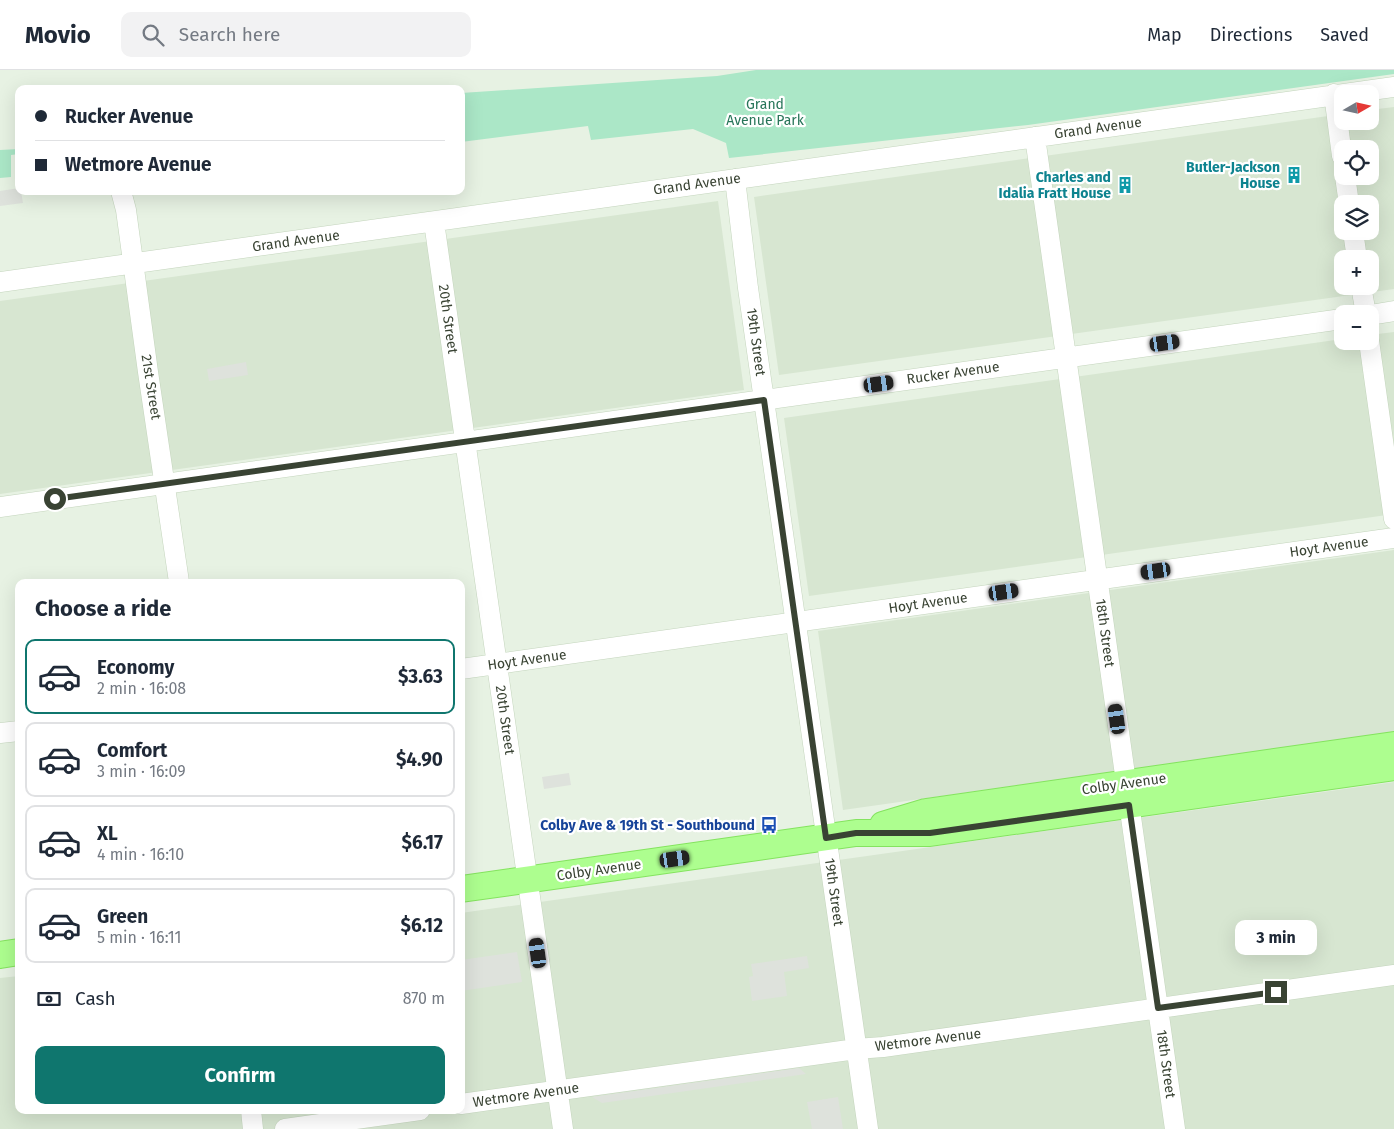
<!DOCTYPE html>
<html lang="en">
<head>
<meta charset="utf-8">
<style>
  :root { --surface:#fff; --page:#f2f2f3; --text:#1f2937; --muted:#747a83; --line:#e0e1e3; --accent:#0f766e }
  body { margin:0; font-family:"Fira Sans",sans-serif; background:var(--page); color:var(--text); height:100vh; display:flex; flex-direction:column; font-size:19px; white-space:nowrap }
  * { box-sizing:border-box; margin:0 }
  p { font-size:16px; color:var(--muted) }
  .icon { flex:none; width:28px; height:28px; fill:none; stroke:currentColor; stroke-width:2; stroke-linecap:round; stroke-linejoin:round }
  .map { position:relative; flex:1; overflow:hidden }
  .panel { position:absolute; left:15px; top:509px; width:450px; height:535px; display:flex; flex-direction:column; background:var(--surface); border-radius:10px; box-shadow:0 5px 20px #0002 }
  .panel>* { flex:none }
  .guide { position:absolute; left:15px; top:15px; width:450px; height:110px; border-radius:10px; box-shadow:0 5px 20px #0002; display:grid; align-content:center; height:110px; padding:0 20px; background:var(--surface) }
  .needle { width:32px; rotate:81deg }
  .controls { position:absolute; left:1334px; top:15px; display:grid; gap:10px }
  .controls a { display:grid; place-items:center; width:45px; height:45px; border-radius:10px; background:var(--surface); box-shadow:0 5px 20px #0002; font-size:25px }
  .end { position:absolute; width:22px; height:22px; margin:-11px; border:6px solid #394333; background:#fff; box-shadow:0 0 0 2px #fff }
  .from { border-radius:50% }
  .bubble { position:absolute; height:35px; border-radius:10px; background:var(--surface); box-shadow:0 5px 20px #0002; font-size:16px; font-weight:700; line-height:35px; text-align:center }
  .car { position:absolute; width:15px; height:30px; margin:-15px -8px; border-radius:6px; box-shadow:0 0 4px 1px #0007; background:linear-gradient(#222 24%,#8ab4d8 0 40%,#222 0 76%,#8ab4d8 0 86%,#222 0) }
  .guide b { display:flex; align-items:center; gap:18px; height:48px; font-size:19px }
  .guide b+b { border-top:1px solid var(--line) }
  .guide i { width:12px; height:12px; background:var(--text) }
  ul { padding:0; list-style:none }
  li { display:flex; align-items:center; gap:15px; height:75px; margin:0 10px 8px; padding:0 10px; border:2px solid var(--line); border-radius:10px }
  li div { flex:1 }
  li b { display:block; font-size:19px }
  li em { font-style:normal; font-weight:700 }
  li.selected { border-color:var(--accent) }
  li>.icon { width:45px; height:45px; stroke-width:1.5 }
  h2 { padding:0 20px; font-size:22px; line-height:60px }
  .pay { display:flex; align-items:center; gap:12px; height:55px; padding:0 20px; font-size:19px }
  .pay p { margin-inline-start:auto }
  .action { display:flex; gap:10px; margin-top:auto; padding:10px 20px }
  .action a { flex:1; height:58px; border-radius:10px; background:var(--accent); color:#fff; font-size:20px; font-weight:700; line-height:58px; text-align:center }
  header { display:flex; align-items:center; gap:30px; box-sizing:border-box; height:70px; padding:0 25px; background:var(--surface); border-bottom:1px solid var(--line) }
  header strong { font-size:24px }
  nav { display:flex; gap:28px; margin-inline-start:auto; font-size:18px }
  .search { width:350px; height:45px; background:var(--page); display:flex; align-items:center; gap:12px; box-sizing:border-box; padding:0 18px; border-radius:10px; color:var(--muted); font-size:19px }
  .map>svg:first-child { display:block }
  .residential { fill:#d7e6d1; fill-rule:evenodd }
  .green { fill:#abe7c7 }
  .parking { fill:#dee2dc }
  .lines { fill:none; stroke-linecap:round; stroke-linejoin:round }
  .minor-casing { stroke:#c4d5bd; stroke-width:21 }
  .major-casing { stroke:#84e35f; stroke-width:28 }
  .minor { stroke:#fff; stroke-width:20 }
  .major { stroke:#adfe8f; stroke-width:26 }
  .route { stroke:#394333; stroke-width:6 }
  .labels { text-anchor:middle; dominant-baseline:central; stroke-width:4.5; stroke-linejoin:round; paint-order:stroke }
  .park-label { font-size:14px; fill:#277559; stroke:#fff }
  .street-label { font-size:14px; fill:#394333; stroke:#fff }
  .culture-label { font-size:14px; font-weight:bold; fill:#0d838f; stroke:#fff; text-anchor:end }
  .transit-label { font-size:14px; font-weight:bold; fill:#164399; stroke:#fff; text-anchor:end }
</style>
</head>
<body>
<header>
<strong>Movio</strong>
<div class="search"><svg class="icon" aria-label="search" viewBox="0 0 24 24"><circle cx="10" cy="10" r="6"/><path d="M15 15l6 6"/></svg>Search here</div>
<nav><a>Map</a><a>Directions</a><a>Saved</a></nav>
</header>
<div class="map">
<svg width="1394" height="1059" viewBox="0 0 1394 1059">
  <rect width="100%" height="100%" fill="#e7f2e3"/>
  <!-- residential -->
  <path class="residential" d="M1394 37V219L779 305 754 127 1342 44V51H1370V40ZM1342 79H1370V106H1342ZM1342 134H1370V161H1342ZM1342 189H1370V216H1342Z
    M718 131 744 320 0 424V231Z
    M1394 262V444L809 526 784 348 1342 269V271H1370V265Z
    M1394 480V662L843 740 818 561Z
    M1394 712V1059H0V908L19 906V1040H461V843Z"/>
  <!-- green -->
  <path class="green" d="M756 0H1394V4L1028 55 729 88 726 73 693 59 591 70 588 56 461 72V23L717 6Z
    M19 79V84L11 85V107L0 108V80Z"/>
  <!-- parking -->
  <path class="parking" d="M19 118V121H21L23 133 0 136V121Z
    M246 292 248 305 209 311 207 299Z
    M569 703 571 715 544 719 542 707Z
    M517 882 522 912 461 921V890Z
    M807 886 809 898 784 902 787 926 752 931 749 907 753 906 751 894Z
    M799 998 806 1004 602 1033 592 1027Z
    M838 1027 843 1059H812L807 1032Z"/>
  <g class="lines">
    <!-- minor casing -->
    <g class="minor-casing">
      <path id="minor" d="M1334 24 1342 86
        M1035 67 1175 1059
        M1345 106 1349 134
        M735 109 748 218 868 1059
        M121 121 126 140 148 302 179 512
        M434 152 563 1059
        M1353 161 1357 189
        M0 212 1394 17
        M1361 216 1366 244
        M1370 245 1394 241
        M1369 271 1394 449
        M0 437 1342 249
        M461 599 1394 468
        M0 663 19 661
        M461 1034 856 979 883 977 1394 905
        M251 1040 253 1059
        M285 1059 420 1040"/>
    </g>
    <!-- major casing -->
    <g class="major-casing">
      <path id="major" d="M883 755 926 742 1394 675
        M461 819 856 763H930L1394 697
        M0 885 19 882"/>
    </g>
    <!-- minor -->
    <use href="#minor" class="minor"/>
    <!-- major -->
    <use href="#major" class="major"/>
  </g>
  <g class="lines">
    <!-- route -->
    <path class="route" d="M55 429 764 330 826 768 856 763H930L1129 735 1158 938 1276 922"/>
  </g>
  <!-- icons -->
  <defs>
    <g id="building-bare" transform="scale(1.35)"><path d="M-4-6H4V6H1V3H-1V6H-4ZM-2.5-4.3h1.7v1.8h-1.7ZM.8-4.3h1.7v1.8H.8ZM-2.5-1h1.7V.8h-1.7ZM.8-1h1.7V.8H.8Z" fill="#0f9aa8" stroke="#fff" stroke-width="2.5" paint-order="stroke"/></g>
    <g id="bus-bare" transform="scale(1.35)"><path d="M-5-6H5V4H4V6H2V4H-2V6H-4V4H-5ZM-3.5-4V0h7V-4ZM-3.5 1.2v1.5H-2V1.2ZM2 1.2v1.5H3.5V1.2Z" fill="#1a4fb4" stroke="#fff" stroke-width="2.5" paint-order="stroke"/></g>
  </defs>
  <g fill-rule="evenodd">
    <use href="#building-bare" x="1294" y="105"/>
    <use href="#building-bare" x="1125" y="115"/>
    <use href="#bus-bare" x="769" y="755"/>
  </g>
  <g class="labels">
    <!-- park labels -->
    <g class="park-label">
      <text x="765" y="34">Grand<tspan x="765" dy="16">Avenue Park</tspan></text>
    </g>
    <!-- street labels -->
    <g class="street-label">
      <text transform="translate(1098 58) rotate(-8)">Grand Avenue</text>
      <text transform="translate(697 114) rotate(-8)">Grand Avenue</text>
      <text transform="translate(296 171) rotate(-8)">Grand Avenue</text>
      <text transform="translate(448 249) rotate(82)">20th Street</text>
      <text transform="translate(756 272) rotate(82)">19th Street</text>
      <text transform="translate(953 303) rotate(-8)">Rucker Avenue</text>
      <text transform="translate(151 317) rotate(81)">21st Street</text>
      <text transform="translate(1329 477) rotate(-8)">Hoyt Avenue</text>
      <text transform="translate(928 533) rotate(-8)">Hoyt Avenue</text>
      <text transform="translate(1105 563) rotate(82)">18th Street</text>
      <text transform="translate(527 590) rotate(-8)">Hoyt Avenue</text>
      <text transform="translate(505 650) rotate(82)">20th Street</text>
      <text transform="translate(1124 714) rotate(-8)">Colby Avenue</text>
      <text transform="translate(599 800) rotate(-8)">Colby Avenue</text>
      <text transform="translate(834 822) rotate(82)">19th Street</text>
      <text transform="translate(928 970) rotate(-7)">Wetmore Avenue</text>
      <text transform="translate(1166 994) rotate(82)">18th Street</text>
      <text transform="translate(526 1025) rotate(-8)">Wetmore Avenue</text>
    </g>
    <!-- culture labels -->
    <g class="culture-label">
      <text x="1280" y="97">Butler-Jackson<tspan x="1280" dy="16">House</tspan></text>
      <text x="1111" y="107">Charles and<tspan x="1111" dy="16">Idalia Fratt House</tspan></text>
    </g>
    <!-- transit labels -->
    <g class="transit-label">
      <text x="755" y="755">Colby Ave &amp; 19th St - Southbound</text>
    </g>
  </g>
</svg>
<div class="controls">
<a><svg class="needle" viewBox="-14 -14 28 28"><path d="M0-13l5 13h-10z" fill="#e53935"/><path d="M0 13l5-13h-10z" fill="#747a83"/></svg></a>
<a><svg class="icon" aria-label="locate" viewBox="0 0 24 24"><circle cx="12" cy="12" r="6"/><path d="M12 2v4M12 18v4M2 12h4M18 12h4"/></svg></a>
<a><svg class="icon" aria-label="layers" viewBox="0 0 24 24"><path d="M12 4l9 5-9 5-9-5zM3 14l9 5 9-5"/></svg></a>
<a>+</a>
<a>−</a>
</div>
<i class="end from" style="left:55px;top:429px"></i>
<i class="end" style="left:1276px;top:922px"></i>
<div class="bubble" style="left:1235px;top:850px;width:82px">3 min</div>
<i class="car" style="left:1165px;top:273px;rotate:82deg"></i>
<i class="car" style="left:879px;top:314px;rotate:82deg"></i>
<i class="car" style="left:1156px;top:501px;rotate:262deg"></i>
<i class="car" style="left:1004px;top:522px;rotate:82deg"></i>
<i class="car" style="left:1117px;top:649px;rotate:352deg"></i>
<i class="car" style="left:675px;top:789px;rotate:82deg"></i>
<i class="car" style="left:538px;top:883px;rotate:352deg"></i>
<div class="guide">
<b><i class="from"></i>Rucker Avenue</b>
<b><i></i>Wetmore Avenue</b>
</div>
<section class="panel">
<h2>Choose a ride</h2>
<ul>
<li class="selected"><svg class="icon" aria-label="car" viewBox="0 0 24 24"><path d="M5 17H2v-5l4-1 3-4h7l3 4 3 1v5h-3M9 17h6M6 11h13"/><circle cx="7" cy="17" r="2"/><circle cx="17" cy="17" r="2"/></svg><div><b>Economy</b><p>2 min · 16:08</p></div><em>$3.63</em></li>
<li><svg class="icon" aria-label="car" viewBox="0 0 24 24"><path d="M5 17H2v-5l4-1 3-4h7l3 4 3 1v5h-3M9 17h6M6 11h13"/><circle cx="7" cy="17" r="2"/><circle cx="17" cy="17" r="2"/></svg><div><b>Comfort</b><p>3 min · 16:09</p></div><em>$4.90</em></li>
<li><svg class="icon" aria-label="car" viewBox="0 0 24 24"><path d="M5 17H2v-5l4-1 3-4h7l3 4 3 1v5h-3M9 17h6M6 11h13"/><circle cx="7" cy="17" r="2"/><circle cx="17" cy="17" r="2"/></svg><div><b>XL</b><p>4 min · 16:10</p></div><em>$6.17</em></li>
<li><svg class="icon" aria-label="car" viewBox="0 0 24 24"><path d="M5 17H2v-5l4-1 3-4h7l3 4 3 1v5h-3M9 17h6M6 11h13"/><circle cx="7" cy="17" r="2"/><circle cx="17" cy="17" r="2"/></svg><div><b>Green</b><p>5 min · 16:11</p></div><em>$6.12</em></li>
</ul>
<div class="pay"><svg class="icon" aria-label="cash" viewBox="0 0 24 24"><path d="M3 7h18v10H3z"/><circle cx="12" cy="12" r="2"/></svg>Cash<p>870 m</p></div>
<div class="action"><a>Confirm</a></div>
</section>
</div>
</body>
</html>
